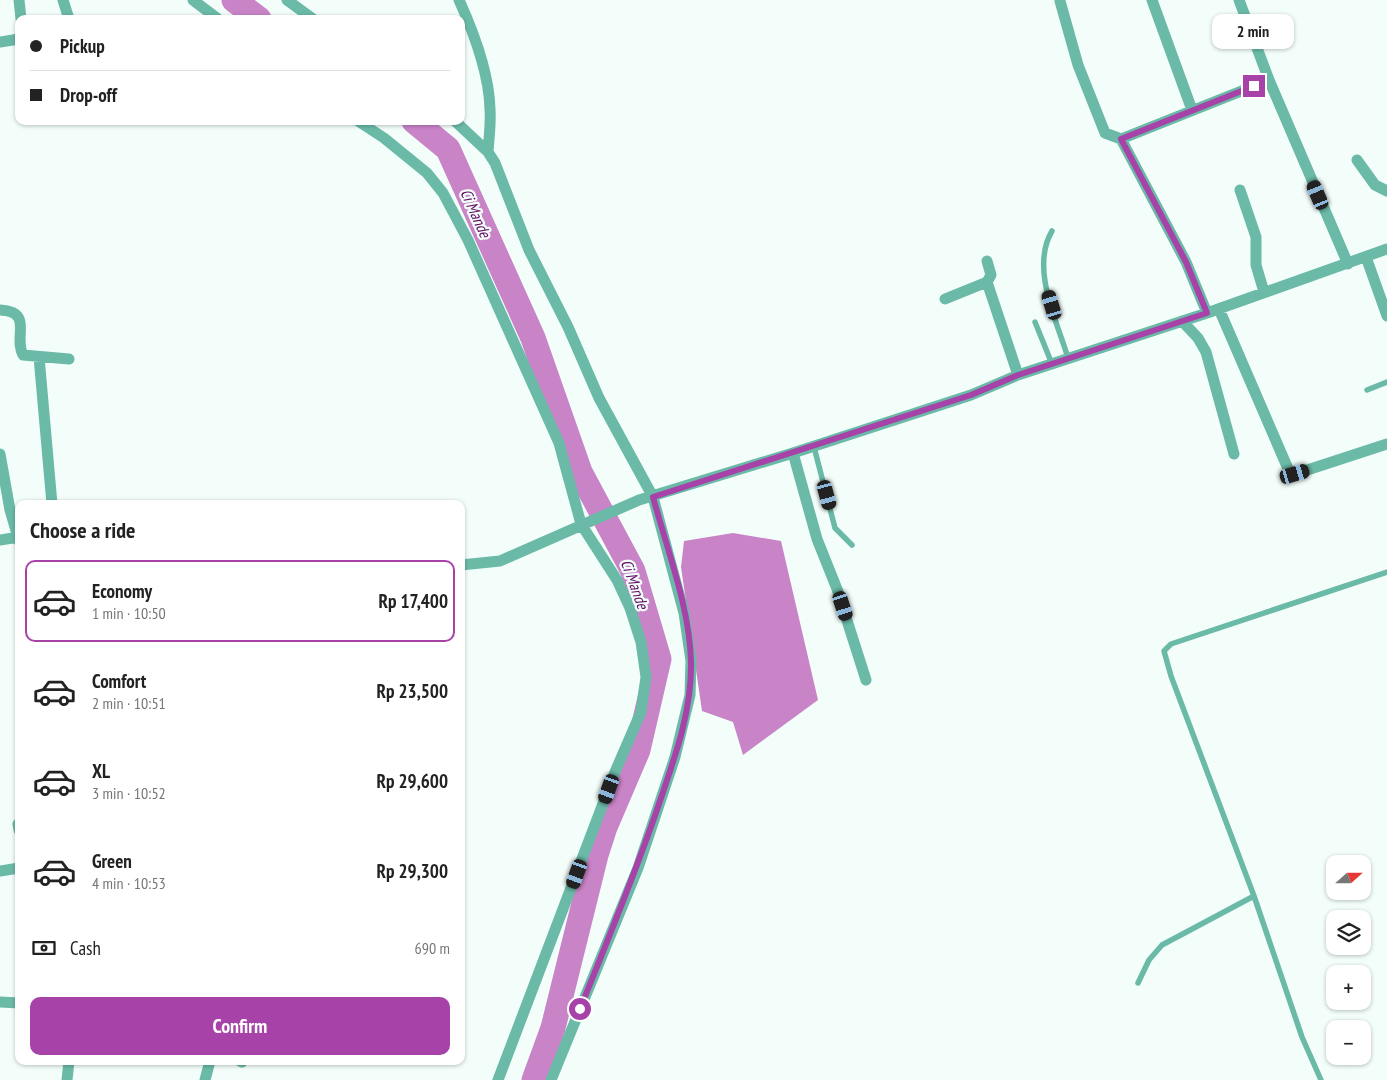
<!DOCTYPE html>
<html lang="en">
<head>
<meta charset="utf-8">
<style>
  :root { --surface:#fff; --page:#f6f6f6; --text:#222; --muted:#767676; --line:#e0e0e0; --accent:#a642a8 }
  body { margin:0; font-family:"PT Sans Narrow",sans-serif; background:var(--page); color:var(--text); height:100vh; display:flex; flex-direction:column; font-size:19px; white-space:nowrap }
  * { box-sizing:border-box; margin:0 }
  p { font-size:16px; color:var(--muted) }
  .icon { flex:none; width:28px; height:28px; fill:none; stroke:currentColor; stroke-width:2; stroke-linecap:round; stroke-linejoin:round }
  .map { position:relative; flex:1; overflow:hidden }
  .panel { position:absolute; left:15px; top:500px; width:450px; height:565px; display:flex; flex-direction:column; background:var(--surface); border-radius:10px; box-shadow:0 1px 4px #0004 }
  .panel>* { flex:none }
  .guide { position:absolute; left:15px; top:15px; width:450px; height:110px; border-radius:10px; box-shadow:0 1px 4px #0004; display:grid; align-content:center; height:110px; padding:0 15px; background:var(--surface) }
  .needle { width:32px; rotate:69deg }
  .fabs { position:absolute; left:1326px; top:855px; display:grid; gap:10px }
  .fabs a { display:grid; place-items:center; width:45px; height:45px; border-radius:10px; background:var(--surface); box-shadow:0 1px 4px #0004; font-size:25px }
  .end { position:absolute; width:22px; height:22px; margin:-11px; border:6px solid #a642a8; background:#fff; box-shadow:0 0 0 2px #fff }
  .from { border-radius:50% }
  .bubble { position:absolute; height:35px; border-radius:10px; background:var(--surface); box-shadow:0 1px 4px #0004; font-size:16px; font-weight:700; line-height:35px; text-align:center }
  .car { position:absolute; width:15px; height:30px; margin:-15px -8px; border-radius:6px; box-shadow:0 0 4px 1px #0007; background:linear-gradient(#222 24%,#8ab4d8 0 40%,#222 0 76%,#8ab4d8 0 86%,#222 0) }
  .guide b { display:flex; align-items:center; gap:18px; height:48px; font-size:19px }
  .guide b+b { border-top:1px solid var(--line) }
  .guide i { width:12px; height:12px; background:var(--text) }
  ul { padding:0; list-style:none }
  li { display:flex; align-items:center; gap:15px; height:82px; margin:0 10px 8px; padding:0 5px; border:2px solid transparent; border-radius:10px }
  li div { flex:1 }
  li b { display:block; font-size:19px }
  li em { font-style:normal; font-weight:700 }
  li.on { border-color:var(--accent) }
  li>.icon { width:45px; height:45px; stroke-width:1.5 }
  h2 { padding:0 15px; font-size:22px; line-height:60px }
  .pay { display:flex; align-items:center; gap:12px; height:55px; padding:0 15px; font-size:19px }
  .pay p { margin-inline-start:auto }
  .button { display:flex; gap:10px; margin-top:auto; padding:10px 15px }
  .button a { flex:1; height:58px; border-radius:10px; background:var(--accent); color:#fff; font-size:20px; font-weight:700; line-height:58px; text-align:center }
  .map>svg:first-child { display:block }
  .water { fill:#c984c8 }
  .lines { fill:none; stroke-linecap:round; stroke-linejoin:round }
  .river { stroke:#c984c8; stroke-width:25 }
  .service { stroke:#6bbaa8; stroke-width:5.5 }
  .minor { stroke:#6bbaa8; stroke-width:11 }
  .route { stroke:#a642a8; stroke-width:6 }
  .labels { text-anchor:middle; dominant-baseline:central; stroke-width:4.5; stroke-linejoin:round; paint-order:stroke }
  .water-label { font-size:16px; font-style:italic; fill:#640e66; stroke:#f3fefb }
</style>
</head>
<body>
<div class="map">
<svg width="1387" height="1080" viewBox="0 0 1387 1080">
  <rect width="100%" height="100%" fill="#f3fefb"/>
  <!-- water -->
  <path class="water" d="M733 533 781 541 818 700 743 755 733 722 702 711 681 567 684 541Z"/>
  <g class="lines">
    <!-- river -->
    <path class="river" d="M234 0 259 19
      M414 121 448 149 533 338 580 472 633 571 659 659 638 750 605 827 596 855 553 1028 534 1080"/>
    <!-- service -->
    <path class="service" d="M1052 231C1030 268 1057 321 1068 358
      M1035 322 1052 364
      M1367 390 1387 382
      M814 447 835 528 852 545
      M1138 983 1149 960 1162 945 1254 896
      M1321 1080 1302 1037 1254 896 1171 676 1164 651 1171 644 1387 572"/>
    <!-- minor -->
    <path class="minor" d="M19 0 21 19
      M63 0 69 19
      M193 0 218 19
      M287 0 313 19
      M459 0C474 33 489 72 490 109 491 123 489 138 488 152
      M1152 0 1192 110
      M1239 0 1269 80 1348 264
      M1060 1 1078 65 1105 133 1121 139 1269 80
      M0 42 19 39
      M358 121 384 138 427 173 443 193 468 240 559 443 581 524 617 580 630 608 641 642 646 677 641 712 615 772 498 1080
      M455 121 488 152 495 163 529 250 568 327 599 398 653 497 684 613 691 661 690 695 675 757 638 868 551 1080
      M1121 139 1186 262 1207 313
      M1357 160 1375 185 1387 191
      M1240 190 1256 237V265L1264 292
      M1366 257 1387 316
      M987 261 991 275 987 282 1018 375
      M945 299 987 282
      M1219 309 1289 471 1295 474 1387 444
      M0 310C34 312 13 336 23 355L69 359
      M1182 321 1198 338 1206 352 1234 454
      M39 357 52 504
      M793 453 817 539 837 589 866 680
      M0 454 10 510 19 541
      M0 540 19 537
      M461 565 500 561 639 500 793 453 971 395 1018 375 1207 313 1387 249
      M18 824 19 830
      M0 871 19 868
      M0 1002 19 1003
      M240 1061 242 1062
      M67 1080 69 1061
      M205 1080 210 1061"/>
  </g>
  <g class="lines">
    <!-- route -->
    <path class="route" d="M580 1009C608 939 637 870 661 798 676 754 692 709 691 662 690 609 667 549 653 497L971 395 1018 375 1207 313 1186 262 1121 139 1254 86"/>
  </g>
  <g class="labels">
    <!-- water labels -->
    <g class="water-label">
      <text transform="translate(476 213) rotate(66)">Ci Mande</text>
      <text transform="translate(635 584) rotate(70)">Ci Mande</text>
    </g>
  </g>
</svg>
<div class="fabs">
<a><svg class="needle" viewBox="-14 -14 28 28"><path d="M0-13l5 13h-10z" fill="#e53935"/><path d="M0 13l5-13h-10z" fill="#767676"/></svg></a>
<a><svg class="icon" aria-label="layers" viewBox="0 0 24 24"><path d="M12 4l9 5-9 5-9-5zM3 14l9 5 9-5"/></svg></a>
<a>+</a>
<a>−</a>
</div>
<i class="end from" style="left:580px;top:1009px"></i>
<i class="end" style="left:1254px;top:86px"></i>
<div class="bubble" style="left:1212px;top:14px;width:82px">2 min</div>
<i class="car" style="left:1318px;top:195px;rotate:337deg"></i>
<i class="car" style="left:1052px;top:305px;rotate:343deg"></i>
<i class="car" style="left:1295px;top:474px;rotate:74deg"></i>
<i class="car" style="left:827px;top:495px;rotate:165deg"></i>
<i class="car" style="left:843px;top:606px;rotate:162deg"></i>
<i class="car" style="left:609px;top:789px;rotate:200deg"></i>
<i class="car" style="left:577px;top:874px;rotate:200deg"></i>
<div class="guide">
<b><i class="from"></i>Pickup</b>
<b><i></i>Drop-off</b>
</div>
<section class="panel">
<h2>Choose a ride</h2>
<ul>
<li class="on"><svg class="icon" aria-label="car" viewBox="0 0 24 24"><path d="M5 17H2v-5l4-1 3-4h7l3 4 3 1v5h-3M9 17h6M6 11h13"/><circle cx="7" cy="17" r="2"/><circle cx="17" cy="17" r="2"/></svg><div><b>Economy</b><p>1 min · 10:50</p></div><em>Rp 17,400</em></li>
<li><svg class="icon" aria-label="car" viewBox="0 0 24 24"><path d="M5 17H2v-5l4-1 3-4h7l3 4 3 1v5h-3M9 17h6M6 11h13"/><circle cx="7" cy="17" r="2"/><circle cx="17" cy="17" r="2"/></svg><div><b>Comfort</b><p>2 min · 10:51</p></div><em>Rp 23,500</em></li>
<li><svg class="icon" aria-label="car" viewBox="0 0 24 24"><path d="M5 17H2v-5l4-1 3-4h7l3 4 3 1v5h-3M9 17h6M6 11h13"/><circle cx="7" cy="17" r="2"/><circle cx="17" cy="17" r="2"/></svg><div><b>XL</b><p>3 min · 10:52</p></div><em>Rp 29,600</em></li>
<li><svg class="icon" aria-label="car" viewBox="0 0 24 24"><path d="M5 17H2v-5l4-1 3-4h7l3 4 3 1v5h-3M9 17h6M6 11h13"/><circle cx="7" cy="17" r="2"/><circle cx="17" cy="17" r="2"/></svg><div><b>Green</b><p>4 min · 10:53</p></div><em>Rp 29,300</em></li>
</ul>
<div class="pay"><svg class="icon" aria-label="cash" viewBox="0 0 24 24"><path d="M3 7h18v10H3z"/><circle cx="12" cy="12" r="2"/></svg>Cash<p>690 m</p></div>
<div class="button"><a>Confirm</a></div>
</section>
</div>
</body>
</html>
